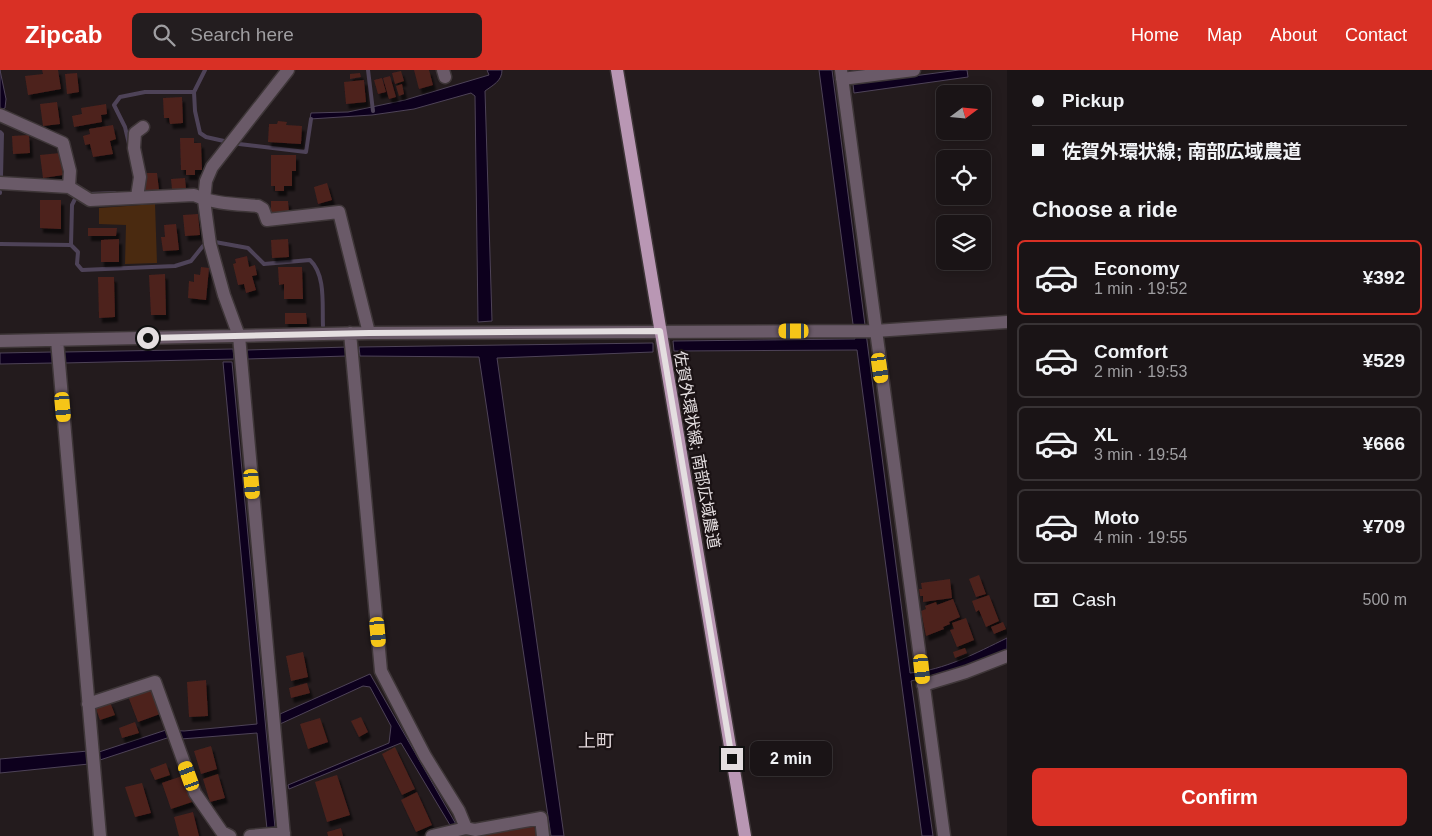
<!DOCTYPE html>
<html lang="en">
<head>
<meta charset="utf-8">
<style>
  :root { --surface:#1a1416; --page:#231d1f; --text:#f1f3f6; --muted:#9f9ea1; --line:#383335; --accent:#d93025 }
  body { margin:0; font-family:Helvetica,"Noto Sans JP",sans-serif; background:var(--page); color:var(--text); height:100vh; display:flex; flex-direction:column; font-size:19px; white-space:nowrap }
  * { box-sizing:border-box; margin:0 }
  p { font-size:16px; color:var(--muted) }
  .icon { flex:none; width:28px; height:28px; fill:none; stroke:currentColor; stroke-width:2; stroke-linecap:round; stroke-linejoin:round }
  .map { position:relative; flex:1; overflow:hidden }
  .sheet { display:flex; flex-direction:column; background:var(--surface); width:425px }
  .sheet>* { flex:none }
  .top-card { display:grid; align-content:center; height:110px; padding:0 25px; background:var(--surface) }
  .needle { width:32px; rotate:74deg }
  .tools { position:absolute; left:936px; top:15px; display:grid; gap:10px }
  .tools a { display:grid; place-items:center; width:55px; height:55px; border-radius:8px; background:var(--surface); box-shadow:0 2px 12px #0003,0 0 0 1px var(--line); font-size:25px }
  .end { position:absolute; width:22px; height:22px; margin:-11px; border:6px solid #e4dee0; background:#111; box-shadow:0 0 0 2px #111 }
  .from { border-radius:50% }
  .bubble { position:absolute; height:35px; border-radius:8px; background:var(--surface); box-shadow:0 2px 12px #0003,0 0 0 1px var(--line); font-size:16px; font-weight:600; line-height:35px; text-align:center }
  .car { position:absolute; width:15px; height:30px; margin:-15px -8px; border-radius:6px; box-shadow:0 0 4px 1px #0007; background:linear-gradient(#f5c518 24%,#345 0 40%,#f5c518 0 76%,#345 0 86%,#f5c518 0) }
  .top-card b { display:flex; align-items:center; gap:18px; height:48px; font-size:19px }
  .top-card b+b { border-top:1px solid var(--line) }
  .top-card i { width:12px; height:12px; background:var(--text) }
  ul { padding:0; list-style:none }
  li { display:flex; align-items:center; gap:15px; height:75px; margin:0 10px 8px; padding:0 15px; border:2px solid var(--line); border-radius:8px }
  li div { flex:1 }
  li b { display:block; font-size:19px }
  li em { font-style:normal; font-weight:600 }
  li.on { border-color:var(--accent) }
  li>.icon { width:45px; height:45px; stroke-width:1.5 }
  h2 { padding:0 25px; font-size:22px; line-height:60px }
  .pay { display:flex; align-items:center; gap:12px; height:55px; padding:0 25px; font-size:19px }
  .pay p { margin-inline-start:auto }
  .primary-button { display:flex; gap:10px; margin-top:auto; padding:10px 25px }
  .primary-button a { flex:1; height:58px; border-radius:8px; background:var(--accent); color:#fff; font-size:20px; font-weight:600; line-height:58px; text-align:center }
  header { display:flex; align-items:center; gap:30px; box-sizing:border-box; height:70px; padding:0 25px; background:var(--accent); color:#fff }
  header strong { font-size:24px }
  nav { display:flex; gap:28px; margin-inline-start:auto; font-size:18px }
  .search { width:350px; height:45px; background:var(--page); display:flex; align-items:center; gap:12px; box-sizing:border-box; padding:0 18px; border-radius:8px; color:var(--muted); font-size:19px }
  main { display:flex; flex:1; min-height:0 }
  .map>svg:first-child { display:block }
  .green { fill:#4a2a10 }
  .water { fill:#0d001d; stroke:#4e4358 }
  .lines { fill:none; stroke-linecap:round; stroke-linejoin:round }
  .stream { stroke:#4e4358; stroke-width:4 }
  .building { fill:#4d221d; filter:url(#shadow) }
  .minor-casing { stroke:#3e3638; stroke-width:15 }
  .major-casing { stroke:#3e3638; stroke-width:15 }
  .minor { stroke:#6a5a68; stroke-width:12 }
  .major { stroke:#b997b4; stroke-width:12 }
  .route { stroke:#e4dee0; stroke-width:6 }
  .labels { text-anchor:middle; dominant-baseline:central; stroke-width:4.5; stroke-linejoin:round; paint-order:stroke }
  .street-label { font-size:16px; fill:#e4dee0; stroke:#1a1214 }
  .neighbourhood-label { font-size:18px; fill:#e1d6d9; stroke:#1a1214 }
</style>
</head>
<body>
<header>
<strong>Zipcab</strong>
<div class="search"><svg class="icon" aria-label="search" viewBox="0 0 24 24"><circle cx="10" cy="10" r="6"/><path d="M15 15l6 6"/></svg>Search here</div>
<nav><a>Home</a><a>Map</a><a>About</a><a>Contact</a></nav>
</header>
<main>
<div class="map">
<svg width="1007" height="766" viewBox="0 0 1007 766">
  <defs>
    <filter id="shadow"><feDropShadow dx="3" dy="5" stdDeviation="1" flood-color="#0009"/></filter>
  </defs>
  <rect width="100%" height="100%" fill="#231b1d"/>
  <!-- green -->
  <path class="green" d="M155 134 157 193 125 194 126 155 99 154V138Z"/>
  <!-- water -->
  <path class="water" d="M0 0 6 29 5 38 0 40Z
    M487 0H502C502 11 493 15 485 21L492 251 478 252 475 26 471 23 414 39 372 45 310 49 311 43 348 42 405 30 489 5Z
    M819 0H832L910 603C945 600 976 583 1007 568V580L971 595 911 611 933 766H922L857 280 674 281 673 271 855 269Z
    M959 0H967L968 7 854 23 853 14Z
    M653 273V282L497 288 564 766H551L479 287 360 286 359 277Z
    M348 277 347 286 247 289V280Z
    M233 279 234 289 64 293V282Z
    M53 282V293L0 294V283Z
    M223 292H232L275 758 267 759 257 663 181 669 170 667 100 690 99 682 166 660 184 661 257 654Z
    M370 604 457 756 450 755 401 673 289 719 288 715 389 673 391 656 370 617 363 616 280 654V644Z
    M88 681 89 694 0 703V689Z"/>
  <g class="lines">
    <!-- stream -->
    <path class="stream" d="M368 0 373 41
      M194 22 195 41 200 63 206 67 224 71
      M0 62 2 64 1 107
      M129 74 125 57 114 35 120 27 145 22H194L205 0
      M239 74 306 82 311 49
      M0 123V122
      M89 124 115 123
      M215 172 248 178 264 194 310 190C326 205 322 235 323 256
      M0 174 71 175 72 135 75 129
      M71 175 78 182 77 194 82 200 175 196 191 191 203 176"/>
  </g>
  <!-- building -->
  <path class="building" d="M42 0H58L61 19 28 25 25 6 43 4Z
    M414 0H429L433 15 419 19Z
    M401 1 404 11 395 14 392 3Z
    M77 3 79 22 67 24 65 4Z
    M360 3 361 7 350 9V4Z
    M390 6 396 27 389 29 383 8Z
    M382 8 386 22 378 24 374 10Z
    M364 10 366 32 346 34 344 12Z
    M402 14 404 24 399 26 396 16Z
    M182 27 183 53 170 54 169 48H164L163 28Z
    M57 32 60 54 43 56 40 34Z
    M106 34 107 44 101 45 102 52 74 57 72 46 82 44 81 38Z
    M278 51 287 52 286 55 302 56 301 74 268 72 269 54H277Z
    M113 55 116 69 110 71 113 84 93 87 90 74 85 75 83 66 90 64 89 59Z
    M29 65 30 83 13 84 12 66Z
    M180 68H194V73H201L202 100H195V105H186V100H181Z
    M60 83 63 105 43 108 40 85Z
    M271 85H296V101H292V116H284V121H275V116H271Z
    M143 103H157L159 120 144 121Z
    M185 108 186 119H172L171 109Z
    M327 113 332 130 318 134 314 117Z
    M40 130H61V159L40 158Z
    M271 131H288L289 143 271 144Z
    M198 144 200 165 185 166 183 145Z
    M176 154 179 180 163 181 161 167H165L164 155Z
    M88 158H117L116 166H88Z
    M119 169V192H101V170Z
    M288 169 289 187 272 188 271 170Z
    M247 186 249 197 255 195 257 205 252 206 256 220 246 223 244 214 238 215 233 194 236 193 235 189Z
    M201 197 209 198 206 230 188 228 189 211 194 212V204L200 205Z
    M278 197H302L303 229H284V214L279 215Z
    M165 204 166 245H151L149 205Z
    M98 207H114L115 247 99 248Z
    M285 243H306L307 254H285Z
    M979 505 986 524 976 527 969 509Z
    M950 509 952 528 923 532V526H920L919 519H922L921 513Z
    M989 525 999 551 986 557 979 540 976 542 972 531Z
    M953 529 960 547 949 552 950 554 943 557 944 559 926 566 921 541 926 539 925 536 936 532 937 535Z
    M966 548 974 570 957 577 950 560 954 559 952 553Z
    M1003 552 1006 559 994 564 991 557Z
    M965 578 967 583 955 588 953 582Z
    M303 582 308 607 291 611 286 586Z
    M206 610 208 646 189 647 187 612Z
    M307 613 310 623 291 628 289 618Z
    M151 618 160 644 138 652 128 626Z
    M110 632 115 645 100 650 95 636Z
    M361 647 368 662 359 667 351 651Z
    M320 648 328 672 308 679 300 654Z
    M135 652 139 663 122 668 119 658Z
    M211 676 217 699 201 704 194 681Z
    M395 677 415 719 402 725 382 684Z
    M166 693 170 705 155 710 150 699Z
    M218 704 225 728 210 732 203 709Z
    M337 705 350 745 327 752 315 712Z
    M182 706 192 732 171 739 162 713Z
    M142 713 151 743 135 747 125 717Z
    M417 722 432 755 416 762 401 730Z
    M193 742 199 766H179L174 747Z
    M534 754 536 766H460V765Z
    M341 758 343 766H328L327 762Z"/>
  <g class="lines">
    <!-- minor casing -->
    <g class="minor-casing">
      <path id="minor" d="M443 0 445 7
        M841 0 944 766
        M842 9 914 0
        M0 45 63 73 70 101 69 117
        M0 113 69 117 90 130 194 125C214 134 236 134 258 136L263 139 267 150 339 142 369 263
        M137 127 140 107 134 78 135 63 143 57
        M350 263 381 601 425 686 459 741 466 758 475 760 541 748 543 766
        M57 270 100 766
        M0 271 369 263 875 261 1007 252
        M923 615 966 602 1007 586
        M88 634 155 612 195 723 222 762 230 766
        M250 766 284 763
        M284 766 239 266 224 225 210 174 204 130 206 111 212 97 288 0
        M432 766 466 758"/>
    </g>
    <!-- major casing -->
    <g class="major-casing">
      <path id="major" d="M617 0 745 766"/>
    </g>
    <!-- minor -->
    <use href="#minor" class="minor"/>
    <!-- major -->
    <use href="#major" class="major"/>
  </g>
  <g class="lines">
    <!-- route -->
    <path class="route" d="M148 268 369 263 660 261 732 689"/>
  </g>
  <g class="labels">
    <!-- street labels -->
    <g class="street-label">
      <text transform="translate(697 380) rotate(80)">佐賀外環状線; 南部広域農道</text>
    </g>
    <!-- neighbourhood labels -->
    <g class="neighbourhood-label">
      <text x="596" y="671">上町</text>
    </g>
  </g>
</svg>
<div class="tools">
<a><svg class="needle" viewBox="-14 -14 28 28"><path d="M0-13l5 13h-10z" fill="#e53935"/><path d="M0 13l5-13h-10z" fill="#9f9ea1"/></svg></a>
<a><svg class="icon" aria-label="locate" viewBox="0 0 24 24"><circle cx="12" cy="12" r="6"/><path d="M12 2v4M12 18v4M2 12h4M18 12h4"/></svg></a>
<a><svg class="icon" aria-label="layers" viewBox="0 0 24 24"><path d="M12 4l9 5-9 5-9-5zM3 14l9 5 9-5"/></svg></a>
</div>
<i class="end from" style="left:148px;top:268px"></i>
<i class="end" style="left:732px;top:689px"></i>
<div class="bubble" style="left:750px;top:671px;width:82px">2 min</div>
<i class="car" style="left:794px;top:261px;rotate:270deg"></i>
<i class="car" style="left:880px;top:298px;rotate:172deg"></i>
<i class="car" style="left:63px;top:337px;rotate:175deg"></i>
<i class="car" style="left:252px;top:414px;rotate:175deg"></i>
<i class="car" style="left:378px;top:562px;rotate:175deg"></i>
<i class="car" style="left:922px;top:599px;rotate:174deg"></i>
<i class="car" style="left:189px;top:706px;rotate:340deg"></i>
</div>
<section class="sheet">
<div class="top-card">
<b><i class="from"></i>Pickup</b>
<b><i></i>佐賀外環状線; 南部広域農道</b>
</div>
<h2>Choose a ride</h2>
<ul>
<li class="on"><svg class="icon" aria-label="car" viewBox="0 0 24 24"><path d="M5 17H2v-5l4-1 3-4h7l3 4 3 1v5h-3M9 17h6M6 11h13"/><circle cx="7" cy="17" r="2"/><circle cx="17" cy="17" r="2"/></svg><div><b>Economy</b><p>1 min · 19:52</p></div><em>¥392</em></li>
<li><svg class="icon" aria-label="car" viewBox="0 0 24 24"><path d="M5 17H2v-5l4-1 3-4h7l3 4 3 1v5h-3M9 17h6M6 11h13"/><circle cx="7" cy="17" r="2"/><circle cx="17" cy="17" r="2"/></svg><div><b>Comfort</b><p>2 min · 19:53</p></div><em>¥529</em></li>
<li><svg class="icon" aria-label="car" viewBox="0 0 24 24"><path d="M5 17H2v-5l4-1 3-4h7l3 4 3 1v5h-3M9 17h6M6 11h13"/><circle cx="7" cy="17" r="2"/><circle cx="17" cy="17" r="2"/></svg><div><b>XL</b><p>3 min · 19:54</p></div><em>¥666</em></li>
<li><svg class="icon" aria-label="car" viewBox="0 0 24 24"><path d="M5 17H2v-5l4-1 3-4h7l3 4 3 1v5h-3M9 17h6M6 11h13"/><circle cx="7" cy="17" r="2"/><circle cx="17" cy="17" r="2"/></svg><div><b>Moto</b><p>4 min · 19:55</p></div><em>¥709</em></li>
</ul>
<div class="pay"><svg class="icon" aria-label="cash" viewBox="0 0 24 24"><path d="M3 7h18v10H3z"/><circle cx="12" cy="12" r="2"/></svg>Cash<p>500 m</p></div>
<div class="primary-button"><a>Confirm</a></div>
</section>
</main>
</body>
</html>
